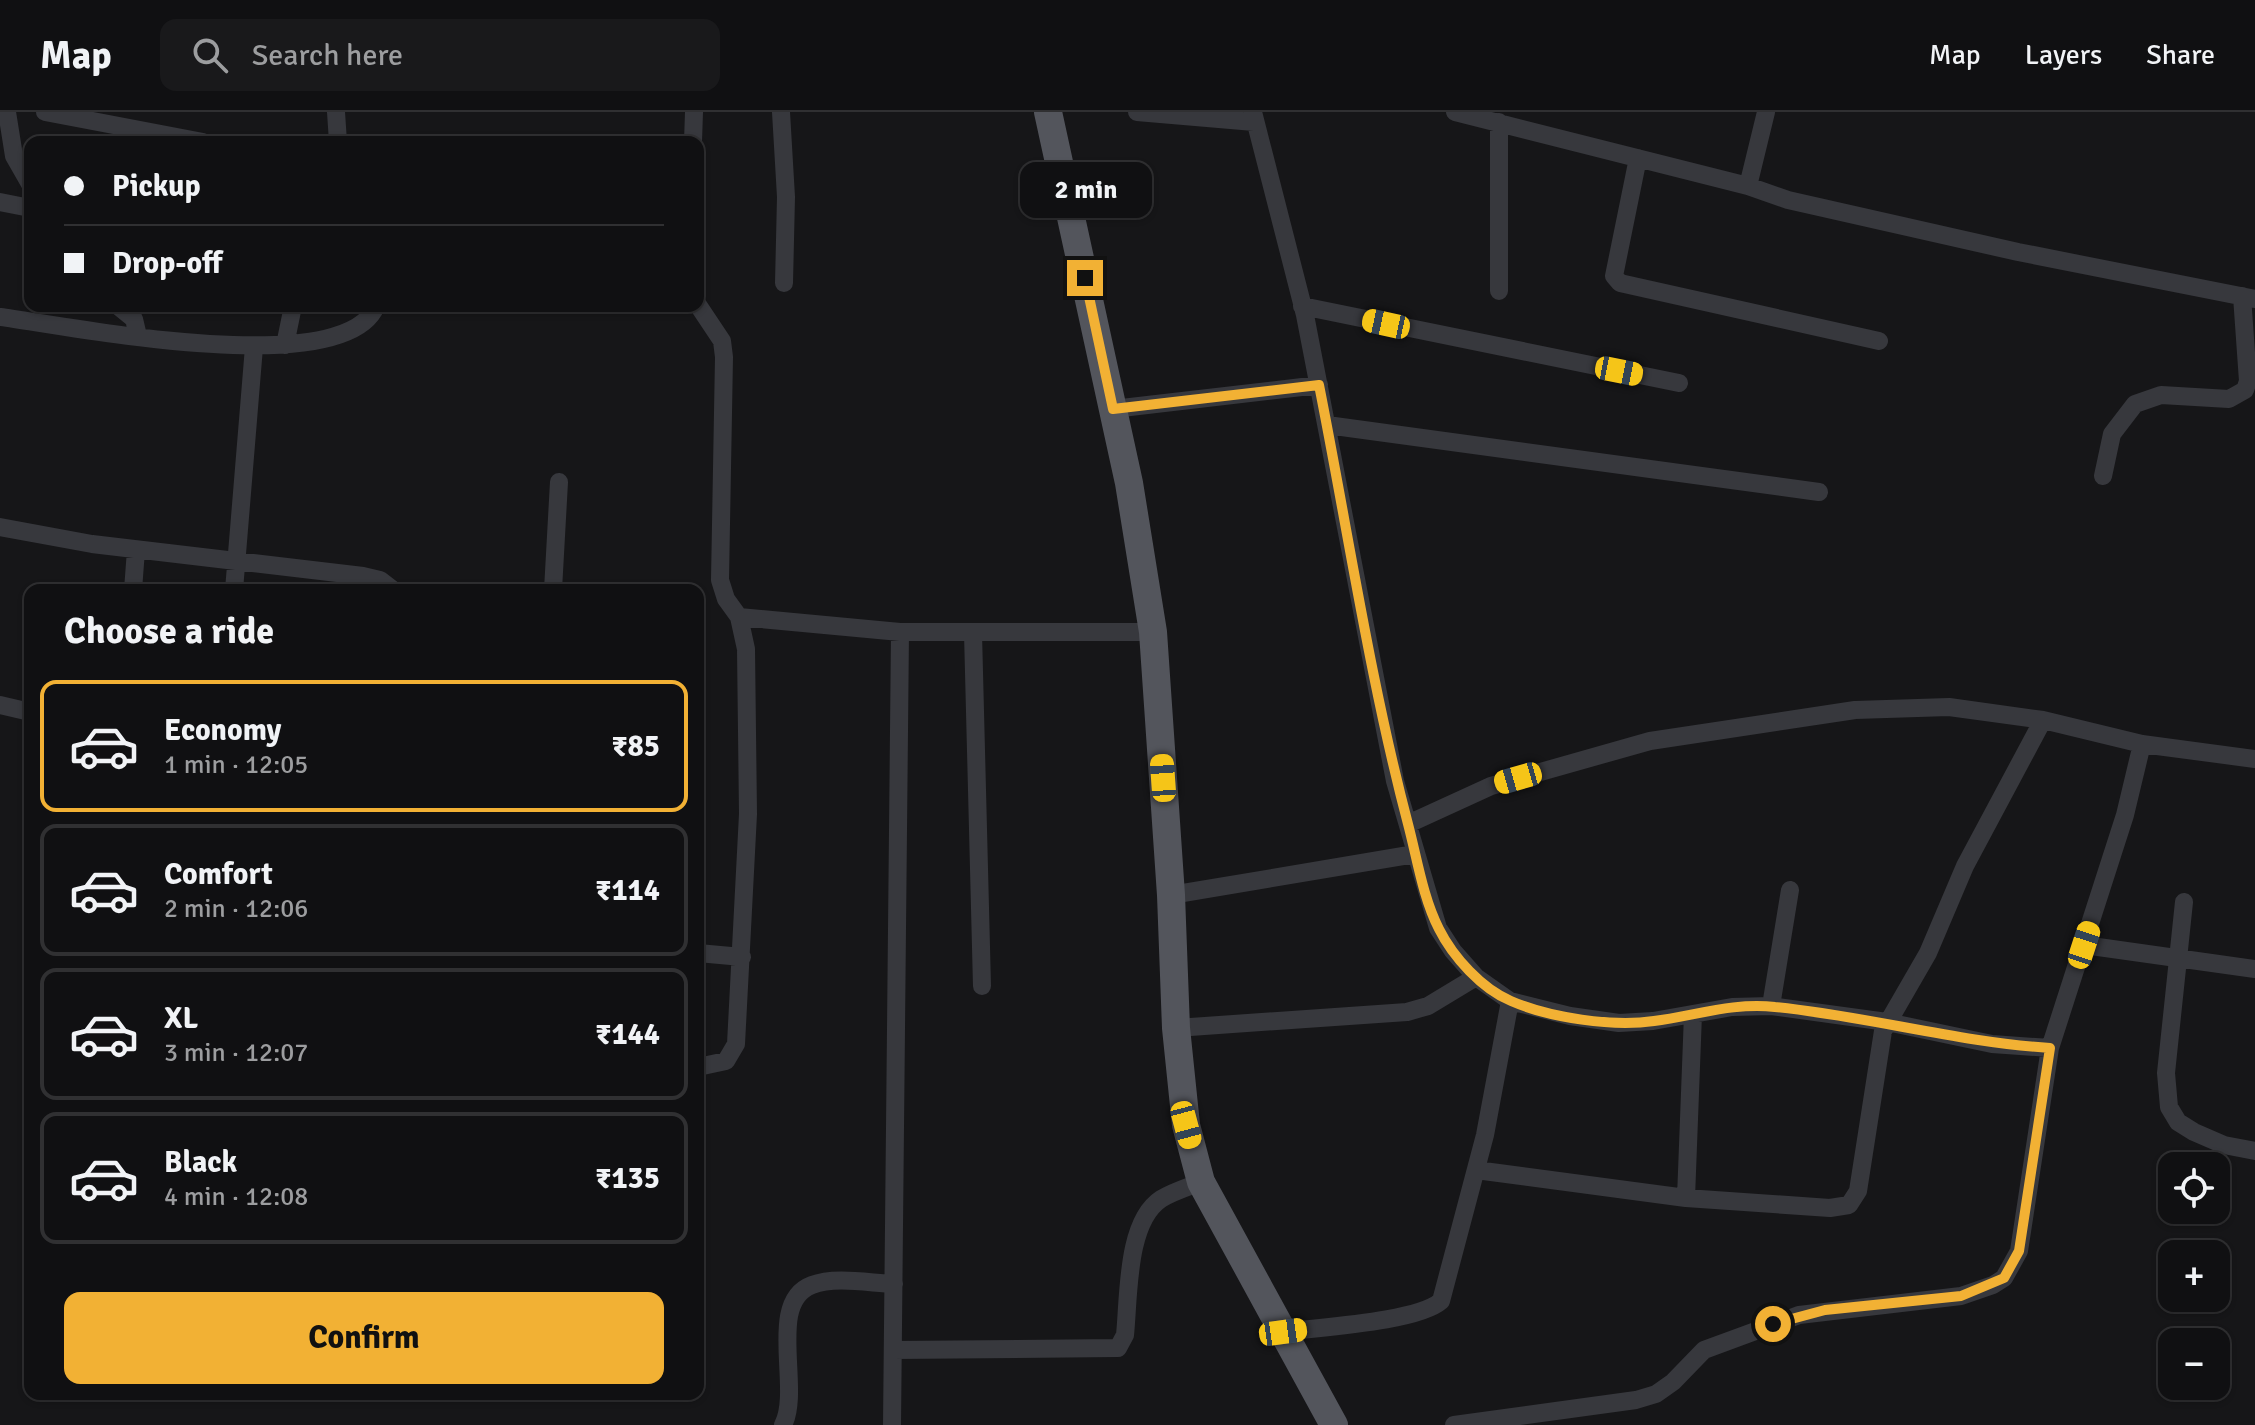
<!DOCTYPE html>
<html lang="en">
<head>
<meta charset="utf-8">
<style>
  :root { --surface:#101012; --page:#19191b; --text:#f1f3f6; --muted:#9c9d9f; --line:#303032; --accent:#f2b134 }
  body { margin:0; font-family:Signika,sans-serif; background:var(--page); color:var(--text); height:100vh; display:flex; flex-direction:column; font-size:30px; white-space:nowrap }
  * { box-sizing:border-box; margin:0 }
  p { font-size:26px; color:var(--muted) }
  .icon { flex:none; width:44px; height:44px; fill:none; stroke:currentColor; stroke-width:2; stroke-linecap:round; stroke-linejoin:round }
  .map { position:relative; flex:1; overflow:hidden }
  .side { position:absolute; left:24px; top:472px; width:680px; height:816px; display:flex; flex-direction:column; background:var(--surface); border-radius:16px; box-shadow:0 2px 6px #0004,0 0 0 2px var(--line) }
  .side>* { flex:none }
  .top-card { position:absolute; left:24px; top:24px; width:680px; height:176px; border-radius:16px; box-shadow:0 2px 6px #0004,0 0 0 2px var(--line); display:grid; align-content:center; height:176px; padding:0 40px; background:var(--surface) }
  .tools { position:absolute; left:2158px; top:1040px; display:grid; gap:16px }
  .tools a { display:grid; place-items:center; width:72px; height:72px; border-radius:16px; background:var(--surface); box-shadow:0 2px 6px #0004,0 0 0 2px var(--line); font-size:40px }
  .end { position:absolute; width:36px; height:36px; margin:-18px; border:10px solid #f2b134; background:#111; box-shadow:0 0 0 4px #111 }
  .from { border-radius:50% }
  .bubble { position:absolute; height:56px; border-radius:16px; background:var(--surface); box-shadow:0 2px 6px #0004,0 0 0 2px var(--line); font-size:26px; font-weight:800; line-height:56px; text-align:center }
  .car { position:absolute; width:24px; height:48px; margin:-24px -12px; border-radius:10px; box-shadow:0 0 6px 2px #0007; background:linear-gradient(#f5c518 24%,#345 0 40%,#f5c518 0 76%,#345 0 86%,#f5c518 0) }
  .top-card b { display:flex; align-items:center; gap:28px; height:76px; font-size:30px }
  .top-card b+b { border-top:2px solid var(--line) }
  .top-card i { width:20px; height:20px; background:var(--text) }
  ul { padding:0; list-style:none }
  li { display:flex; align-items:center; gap:24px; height:132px; margin:0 16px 12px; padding:0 24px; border:4px solid var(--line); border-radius:16px }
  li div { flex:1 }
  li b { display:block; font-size:30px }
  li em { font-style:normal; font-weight:800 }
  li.on { border-color:var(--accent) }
  li>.icon { width:72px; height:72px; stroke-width:1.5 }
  h2 { padding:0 40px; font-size:36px; line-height:96px }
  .button { display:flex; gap:16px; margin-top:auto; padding:16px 40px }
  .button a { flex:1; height:92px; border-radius:16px; background:var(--accent); color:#111; font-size:32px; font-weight:800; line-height:92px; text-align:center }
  header { display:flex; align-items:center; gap:48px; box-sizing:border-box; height:112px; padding:0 40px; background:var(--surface); border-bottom:2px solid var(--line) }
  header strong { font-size:38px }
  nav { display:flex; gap:44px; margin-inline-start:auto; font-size:28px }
  .search { width:560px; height:72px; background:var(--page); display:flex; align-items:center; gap:20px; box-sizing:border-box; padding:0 28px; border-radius:16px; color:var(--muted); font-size:30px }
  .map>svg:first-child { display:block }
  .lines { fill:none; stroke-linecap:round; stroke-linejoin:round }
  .street { stroke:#37383d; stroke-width:18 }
  .primary { stroke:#53555c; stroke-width:28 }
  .route { stroke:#f2b134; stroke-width:10 }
</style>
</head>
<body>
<header>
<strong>Map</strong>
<div class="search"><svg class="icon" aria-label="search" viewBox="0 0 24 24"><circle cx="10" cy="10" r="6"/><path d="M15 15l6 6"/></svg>Search here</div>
<nav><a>Map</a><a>Layers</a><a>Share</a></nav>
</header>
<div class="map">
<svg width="2255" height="1313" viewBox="0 0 2255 1313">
  <rect width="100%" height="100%" fill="#161618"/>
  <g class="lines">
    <!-- street -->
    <path class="street" d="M7 0 14 44 30 72
      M45 0 203 30
      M336 0 338 30
      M781 0 786 85 784 171
      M1137 0 1254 10
      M1253 0 1305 203 1395 669 1438 816 1453 839 1476 865 1510 889 1570 904 1619 911 1653 909 1732 895 1771 894 1887 910 1992 932 2050 936 2125 703 2142 632
      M1455 0 1748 74 1788 88 2018 140 2255 187
      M693 30 694 0
      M1638 46 1614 164 1620 171 1879 229
      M1748 74 1766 0
      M0 90 30 96
      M1499 179V10
      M698 193 722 229 724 245 720 468 726 487 739 505 746 537 748 702 736 932 726 949 698 955
      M118 194 134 207 138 224
      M1302 194 1679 271
      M0 205C68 214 345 270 376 194
      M285 233 293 194
      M1113 297 1319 273
      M1327 313 1819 380
      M2103 364 2112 322 2135 292 2161 283 2229 287 2245 278 2248 269 2242 184
      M0 415 92 432 363 464 380 468 393 478
      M133 478 136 438
      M234 478 254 235
      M553 478 559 370
      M739 505 900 520H1153
      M973 521 982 874
      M0 593 30 600
      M1408 712 1491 674 1650 629 1855 598 1949 595 2043 608 2142 632 2255 647
      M1171 783 1415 742
      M2184 790 2166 961 2169 995 2178 1010 2194 1020 2224 1033 2255 1039
      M2084 833 2255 857
      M698 841 742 845
      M1771 894 1790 778
      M1176 916 1407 900 1428 894 1476 865
      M1476 1058 1686 1086 1830 1096 1849 1093 1858 1079 1883 919 1928 841 1965 754 2043 608
      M1686 1086 1693 902
      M1283 1220C1319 1215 1417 1210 1441 1189L1485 1023 1510 889
      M893 1238 1118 1236 1125 1223C1129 1185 1126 1110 1161 1087 1172 1080 1188 1075 1201 1070
      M783 1313C802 1277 766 1190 812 1173 835 1164 869 1171 894 1172
      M892 1313 900 520
      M1454 1313 1636 1288 1656 1282 1673 1270 1704 1238 1799 1203 1961 1184 1993 1173 2004 1166 2019 1139 2050 936"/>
    <!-- primary -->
    <path class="primary" d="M1048 0 1129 371 1153 520 1171 783 1176 916 1186 1013 1201 1070 1334 1313"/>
  </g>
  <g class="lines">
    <!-- route -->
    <path class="route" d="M1085 166 1113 297 1319 273C1348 419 1370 568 1408 712 1417 746 1423 786 1439 817 1453 845 1482 877 1511 889 1550 906 1613 915 1654 909 1694 904 1734 890 1775 895 1867 904 1957 930 2050 936L2019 1139 2004 1166 1961 1184 1825 1198 1773 1212"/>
  </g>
</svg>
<div class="tools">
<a><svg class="icon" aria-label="locate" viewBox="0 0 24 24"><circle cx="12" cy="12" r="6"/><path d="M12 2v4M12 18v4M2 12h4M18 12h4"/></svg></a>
<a>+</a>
<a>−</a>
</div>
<i class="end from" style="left:1773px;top:1212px"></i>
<i class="end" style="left:1085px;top:166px"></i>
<div class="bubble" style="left:1020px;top:50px;width:132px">2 min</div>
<i class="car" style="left:1386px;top:212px;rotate:282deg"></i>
<i class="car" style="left:1619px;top:259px;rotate:101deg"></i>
<i class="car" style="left:1163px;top:666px;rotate:356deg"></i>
<i class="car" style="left:1518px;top:666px;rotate:254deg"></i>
<i class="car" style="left:2084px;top:833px;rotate:18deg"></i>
<i class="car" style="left:1186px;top:1013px;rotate:165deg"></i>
<i class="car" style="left:1283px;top:1220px;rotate:82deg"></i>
<div class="top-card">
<b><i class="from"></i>Pickup</b>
<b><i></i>Drop-off</b>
</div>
<section class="side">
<h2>Choose a ride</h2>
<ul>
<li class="on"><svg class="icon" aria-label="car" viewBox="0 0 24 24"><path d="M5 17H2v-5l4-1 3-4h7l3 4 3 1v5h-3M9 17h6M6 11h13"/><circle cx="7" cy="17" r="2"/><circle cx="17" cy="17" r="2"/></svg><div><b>Economy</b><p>1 min · 12:05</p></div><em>₹85</em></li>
<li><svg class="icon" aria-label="car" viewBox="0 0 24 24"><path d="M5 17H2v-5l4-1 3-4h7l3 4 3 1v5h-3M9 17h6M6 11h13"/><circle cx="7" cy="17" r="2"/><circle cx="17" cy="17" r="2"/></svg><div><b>Comfort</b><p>2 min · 12:06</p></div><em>₹114</em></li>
<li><svg class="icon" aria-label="car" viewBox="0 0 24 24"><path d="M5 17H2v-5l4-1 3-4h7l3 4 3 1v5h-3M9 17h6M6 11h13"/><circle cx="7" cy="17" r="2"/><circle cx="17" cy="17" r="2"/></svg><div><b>XL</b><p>3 min · 12:07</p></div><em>₹144</em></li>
<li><svg class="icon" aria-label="car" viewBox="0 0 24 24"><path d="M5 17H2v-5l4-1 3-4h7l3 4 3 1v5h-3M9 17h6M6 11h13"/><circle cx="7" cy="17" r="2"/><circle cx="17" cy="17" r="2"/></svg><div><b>Black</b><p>4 min · 12:08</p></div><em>₹135</em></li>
</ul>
<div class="button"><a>Confirm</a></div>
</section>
</div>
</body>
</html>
